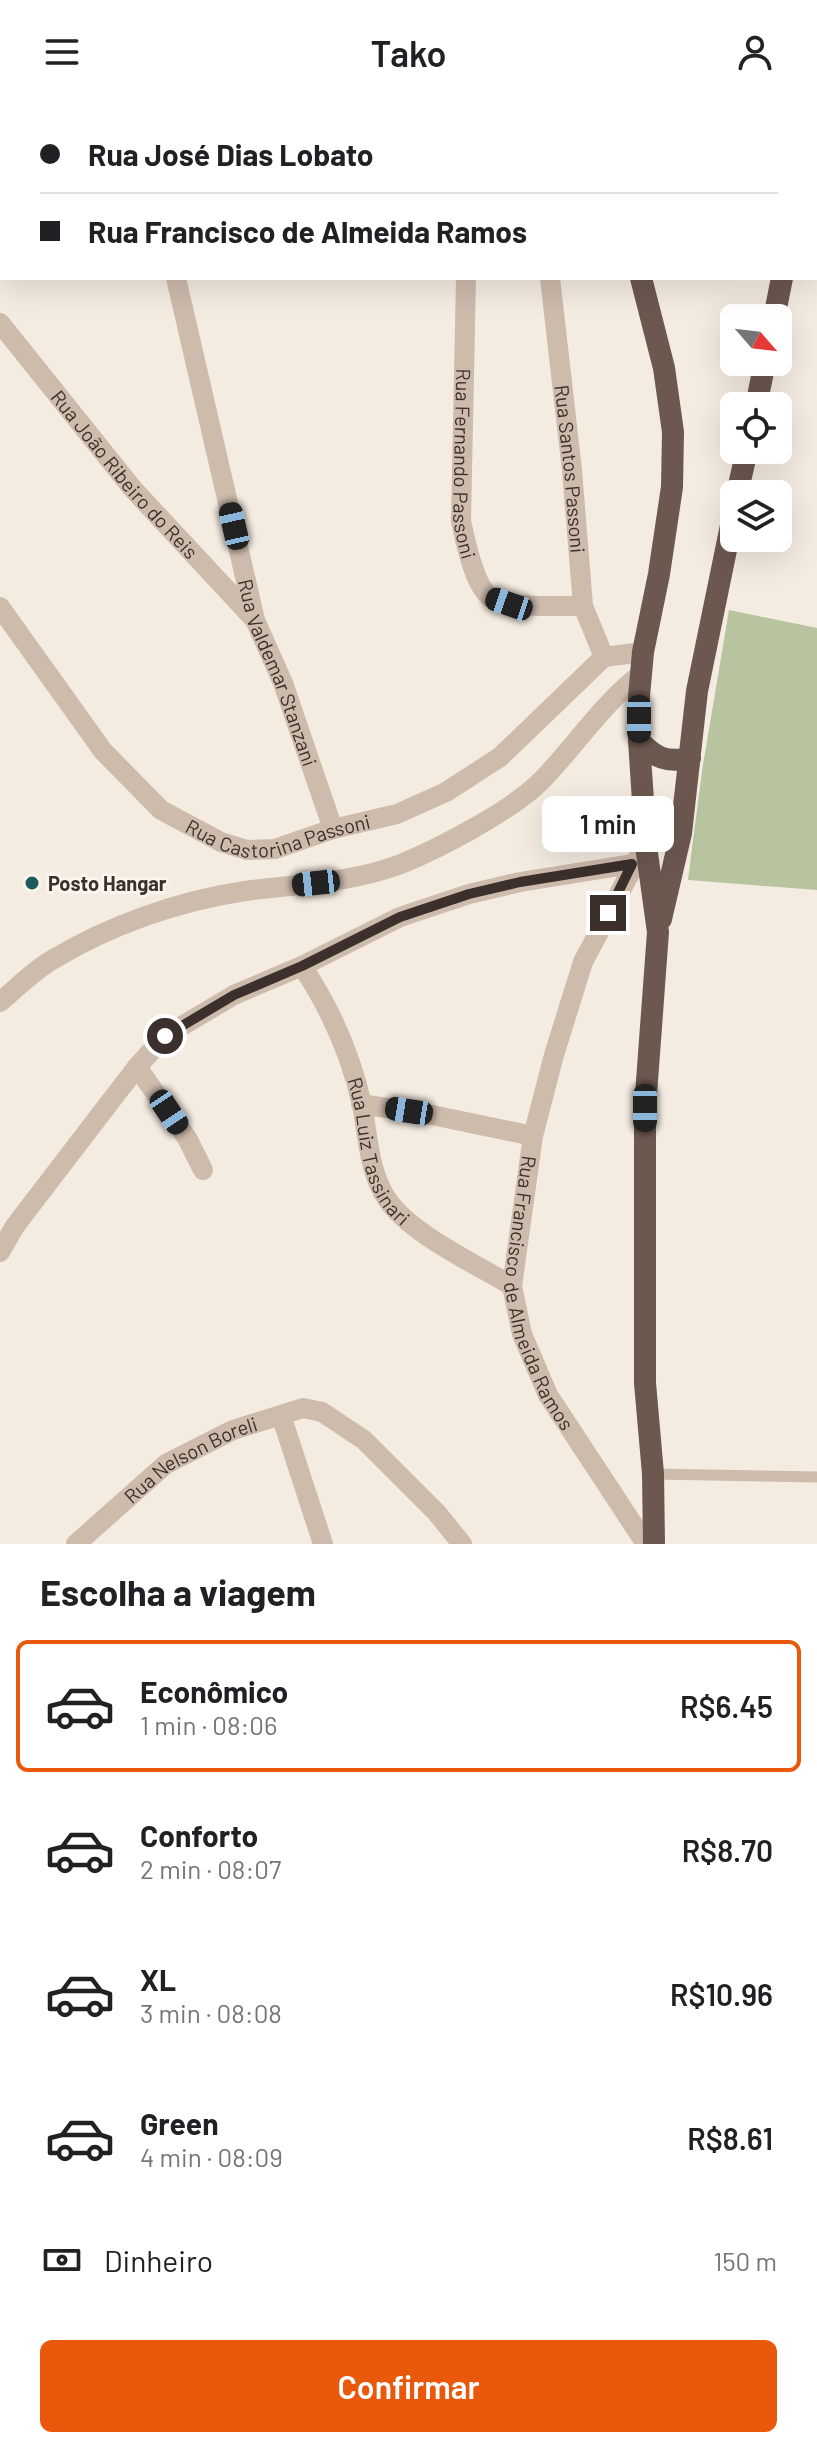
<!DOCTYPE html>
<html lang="pt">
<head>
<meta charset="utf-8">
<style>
  :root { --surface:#fff; --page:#f6f6f6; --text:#202124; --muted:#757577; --line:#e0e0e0; --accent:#ea580c }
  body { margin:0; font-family:Barlow,sans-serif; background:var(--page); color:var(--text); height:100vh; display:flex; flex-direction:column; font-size:30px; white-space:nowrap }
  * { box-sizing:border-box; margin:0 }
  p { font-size:26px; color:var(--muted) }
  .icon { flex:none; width:44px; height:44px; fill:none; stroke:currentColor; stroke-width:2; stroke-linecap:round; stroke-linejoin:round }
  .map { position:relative; height:1440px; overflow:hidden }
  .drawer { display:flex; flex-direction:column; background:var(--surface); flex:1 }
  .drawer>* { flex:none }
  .guide { position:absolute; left:0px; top:0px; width:818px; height:176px; box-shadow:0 8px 32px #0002; display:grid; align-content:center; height:176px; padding:0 40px; background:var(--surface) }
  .needle { width:52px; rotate:118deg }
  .tools { position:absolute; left:720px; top:200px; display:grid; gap:16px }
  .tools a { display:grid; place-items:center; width:72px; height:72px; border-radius:12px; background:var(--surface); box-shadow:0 8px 32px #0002; font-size:40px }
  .end { position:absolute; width:36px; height:36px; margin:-18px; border:10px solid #3b302b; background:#fff; box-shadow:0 0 0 4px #fff }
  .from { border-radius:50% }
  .bubble { position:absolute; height:56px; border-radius:12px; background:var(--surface); box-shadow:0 8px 32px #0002; font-size:26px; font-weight:600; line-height:56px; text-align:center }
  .car { position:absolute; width:24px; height:48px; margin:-24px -12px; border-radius:10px; box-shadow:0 0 6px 2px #0007; background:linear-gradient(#222 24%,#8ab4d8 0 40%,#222 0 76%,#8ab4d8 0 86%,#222 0) }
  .guide b { display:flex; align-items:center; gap:28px; height:76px; font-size:30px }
  .guide b+b { border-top:2px solid var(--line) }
  .guide i { width:20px; height:20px; background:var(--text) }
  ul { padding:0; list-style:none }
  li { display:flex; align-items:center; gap:24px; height:132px; margin:0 16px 12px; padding:0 24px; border:4px solid transparent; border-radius:12px }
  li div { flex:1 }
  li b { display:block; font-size:30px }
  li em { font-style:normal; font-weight:600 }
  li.active { border-color:var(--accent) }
  li>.icon { width:72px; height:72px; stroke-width:1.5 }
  h2 { padding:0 40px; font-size:36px; line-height:96px }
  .pay { display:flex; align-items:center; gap:20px; height:88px; padding:0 40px; font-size:30px }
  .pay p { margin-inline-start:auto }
  .cta { display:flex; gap:16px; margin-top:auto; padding:16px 40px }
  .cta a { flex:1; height:92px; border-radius:12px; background:var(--accent); color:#fff; font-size:32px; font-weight:600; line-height:92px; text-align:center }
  header { display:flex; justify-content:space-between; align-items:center; height:104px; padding:0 40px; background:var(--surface); font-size:36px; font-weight:600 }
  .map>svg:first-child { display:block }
  .green { fill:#b8c4a0 }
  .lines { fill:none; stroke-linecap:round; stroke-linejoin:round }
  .service { stroke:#cdbbac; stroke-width:11 }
  .minor { stroke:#cdbbac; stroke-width:20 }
  .trunk { stroke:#6c584f; stroke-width:22 }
  .route { stroke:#3b302b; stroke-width:10 }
  .poi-dot { fill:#1f5a5e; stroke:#fbf5ee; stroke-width:3 }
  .labels { text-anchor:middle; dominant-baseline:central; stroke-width:6; stroke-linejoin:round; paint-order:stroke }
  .street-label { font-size:20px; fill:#3b302b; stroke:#fbf5ee }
  .poi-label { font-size:20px; font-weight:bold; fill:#3b302b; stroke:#fbf5ee; text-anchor:start }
</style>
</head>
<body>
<header><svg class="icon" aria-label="menu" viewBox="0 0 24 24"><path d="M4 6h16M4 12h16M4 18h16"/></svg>Tako<svg class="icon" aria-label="person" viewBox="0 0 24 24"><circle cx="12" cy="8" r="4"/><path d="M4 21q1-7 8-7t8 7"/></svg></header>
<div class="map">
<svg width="817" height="1440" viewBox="0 0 817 1440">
  <rect width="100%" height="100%" fill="#f4ebe1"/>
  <!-- green -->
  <path class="green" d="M729 506 817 524V786L688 776 702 667Z"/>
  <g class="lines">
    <!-- service -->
    <path class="service" d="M653 1370 817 1373"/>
    <!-- minor -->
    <g class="minor">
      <path d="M133 0V2"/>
      <path d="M536 0 537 2"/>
      <path d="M221 2 223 0"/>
      <path d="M0 45 2 46"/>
      <path id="s1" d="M176 174 255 516 283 579 333 725"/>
      <path id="s2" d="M466 174 461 417C465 436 474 481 490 493 509 506 559 501 583 502"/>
      <path id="s3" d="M550 174 572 366 583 502 604 553"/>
      <path id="s4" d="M0 219 133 385 255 516"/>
      <path id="s5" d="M0 503 103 647 161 706 221 738 247 746 275 745 333 725 397 710 446 688 500 653 604 553"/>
      <path d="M604 553 643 548"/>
      <path id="s6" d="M639 752 583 858 554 951 533 1032 512 1182 522 1230 548 1291 646 1440"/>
      <path id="s7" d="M302 862C330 904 351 951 362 1001 368 1033 369 1068 387 1095 409 1129 476 1160 512 1182"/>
      <path d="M0 898C17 884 33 867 52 856 110 821 178 797 245 787 297 780 351 779 401 760 440 744 513 706 542 676 576 641 602 600 641 570"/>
      <path d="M137 963 187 1034 203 1066"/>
      <path d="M361 1000 432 1011 533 1032"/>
      <path d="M0 1148 15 1122 100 1011 137 963 165 932 234 891 302 862 400 813 469 790 520 778 632 760"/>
      <path d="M281 1311 323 1440"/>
      <path id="s8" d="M76 1440 166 1360 233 1326 303 1304 322 1308 364 1336 437 1409 462 1440"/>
    </g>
    <!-- trunk -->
    <path class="trunk" d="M593 0V2
      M815 2V0
      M641 174 664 264 673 328 672 383 659 470 643 548 639 592V637L646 742 658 828 645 1004V1279L653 1370 654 1440
      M774 214 782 174
      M756 302 765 258
      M737 390 747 346
      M639 637C656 654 666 659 690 654
      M661 815 681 729 697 587 734 407"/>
  </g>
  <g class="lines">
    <!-- route -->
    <path class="route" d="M165 932 234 891 302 862 400 813 469 790 520 778 632 760 608 809"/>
  </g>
  <!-- markers -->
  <circle class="poi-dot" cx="32" cy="779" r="8"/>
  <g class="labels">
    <!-- street labels -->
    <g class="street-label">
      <text stroke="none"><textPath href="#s2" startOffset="186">Rua Fernando Passoni</textPath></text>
      <text stroke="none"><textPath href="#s3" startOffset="192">Rua Santos Passoni</textPath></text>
      <text stroke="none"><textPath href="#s4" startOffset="196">Rua João Ribeiro do Reis</textPath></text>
      <text stroke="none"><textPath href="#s1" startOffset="408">Rua Valdemar Stanzani</textPath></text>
      <text stroke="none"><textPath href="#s5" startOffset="386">Rua Castorina Passoni</textPath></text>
      <text stroke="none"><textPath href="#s7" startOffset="202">Rua Luiz Tassinari</textPath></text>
      <text stroke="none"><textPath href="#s6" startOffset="464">Rua Francisco de Almeida Ramos</textPath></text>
      <text stroke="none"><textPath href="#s8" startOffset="144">Rua Nelson Boreli</textPath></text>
    </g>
    <!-- poi labels -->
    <g class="poi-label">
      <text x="48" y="779">Posto Hangar</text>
    </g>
  </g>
</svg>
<div class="tools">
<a><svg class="needle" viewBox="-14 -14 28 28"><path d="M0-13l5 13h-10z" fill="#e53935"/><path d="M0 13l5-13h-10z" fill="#757577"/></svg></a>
<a><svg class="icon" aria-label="locate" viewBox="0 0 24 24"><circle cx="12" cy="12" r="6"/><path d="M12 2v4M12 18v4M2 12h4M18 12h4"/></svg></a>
<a><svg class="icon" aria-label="layers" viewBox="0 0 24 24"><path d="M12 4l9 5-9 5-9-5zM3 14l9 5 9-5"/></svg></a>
</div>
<i class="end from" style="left:165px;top:932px"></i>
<i class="end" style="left:608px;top:809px"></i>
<div class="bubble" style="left:542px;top:692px;width:132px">1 min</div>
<i class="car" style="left:234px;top:422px;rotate:347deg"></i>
<i class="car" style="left:509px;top:500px;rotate:289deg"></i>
<i class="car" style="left:639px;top:615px;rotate:180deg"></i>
<i class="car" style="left:316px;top:779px;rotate:264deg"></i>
<i class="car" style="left:645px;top:1004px;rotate:180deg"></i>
<i class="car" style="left:409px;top:1007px;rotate:279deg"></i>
<i class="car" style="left:169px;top:1008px;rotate:146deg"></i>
<div class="guide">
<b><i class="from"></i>Rua José Dias Lobato</b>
<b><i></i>Rua Francisco de Almeida Ramos</b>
</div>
</div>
<section class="drawer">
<h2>Escolha a viagem</h2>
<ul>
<li class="active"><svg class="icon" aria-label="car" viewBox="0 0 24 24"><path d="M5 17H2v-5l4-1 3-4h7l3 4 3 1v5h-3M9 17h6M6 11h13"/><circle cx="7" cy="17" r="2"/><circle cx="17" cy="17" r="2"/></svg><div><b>Econômico</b><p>1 min · 08:06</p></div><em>R$6.45</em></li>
<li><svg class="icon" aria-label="car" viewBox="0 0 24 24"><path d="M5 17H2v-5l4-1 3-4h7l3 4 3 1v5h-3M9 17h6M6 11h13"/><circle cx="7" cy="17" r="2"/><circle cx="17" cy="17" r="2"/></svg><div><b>Conforto</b><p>2 min · 08:07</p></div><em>R$8.70</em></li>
<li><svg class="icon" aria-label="car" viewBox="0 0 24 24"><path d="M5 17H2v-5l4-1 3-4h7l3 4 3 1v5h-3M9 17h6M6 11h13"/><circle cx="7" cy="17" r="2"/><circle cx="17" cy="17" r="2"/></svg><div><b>XL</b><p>3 min · 08:08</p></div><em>R$10.96</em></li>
<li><svg class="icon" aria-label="car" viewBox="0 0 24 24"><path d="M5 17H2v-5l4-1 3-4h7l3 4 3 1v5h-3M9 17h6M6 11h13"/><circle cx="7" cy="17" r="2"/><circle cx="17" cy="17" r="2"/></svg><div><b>Green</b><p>4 min · 08:09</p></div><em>R$8.61</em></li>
</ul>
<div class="pay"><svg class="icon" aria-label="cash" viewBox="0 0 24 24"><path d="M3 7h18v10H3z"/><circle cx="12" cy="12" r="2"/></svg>Dinheiro<p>150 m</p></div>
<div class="cta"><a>Confirmar</a></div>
</section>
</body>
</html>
